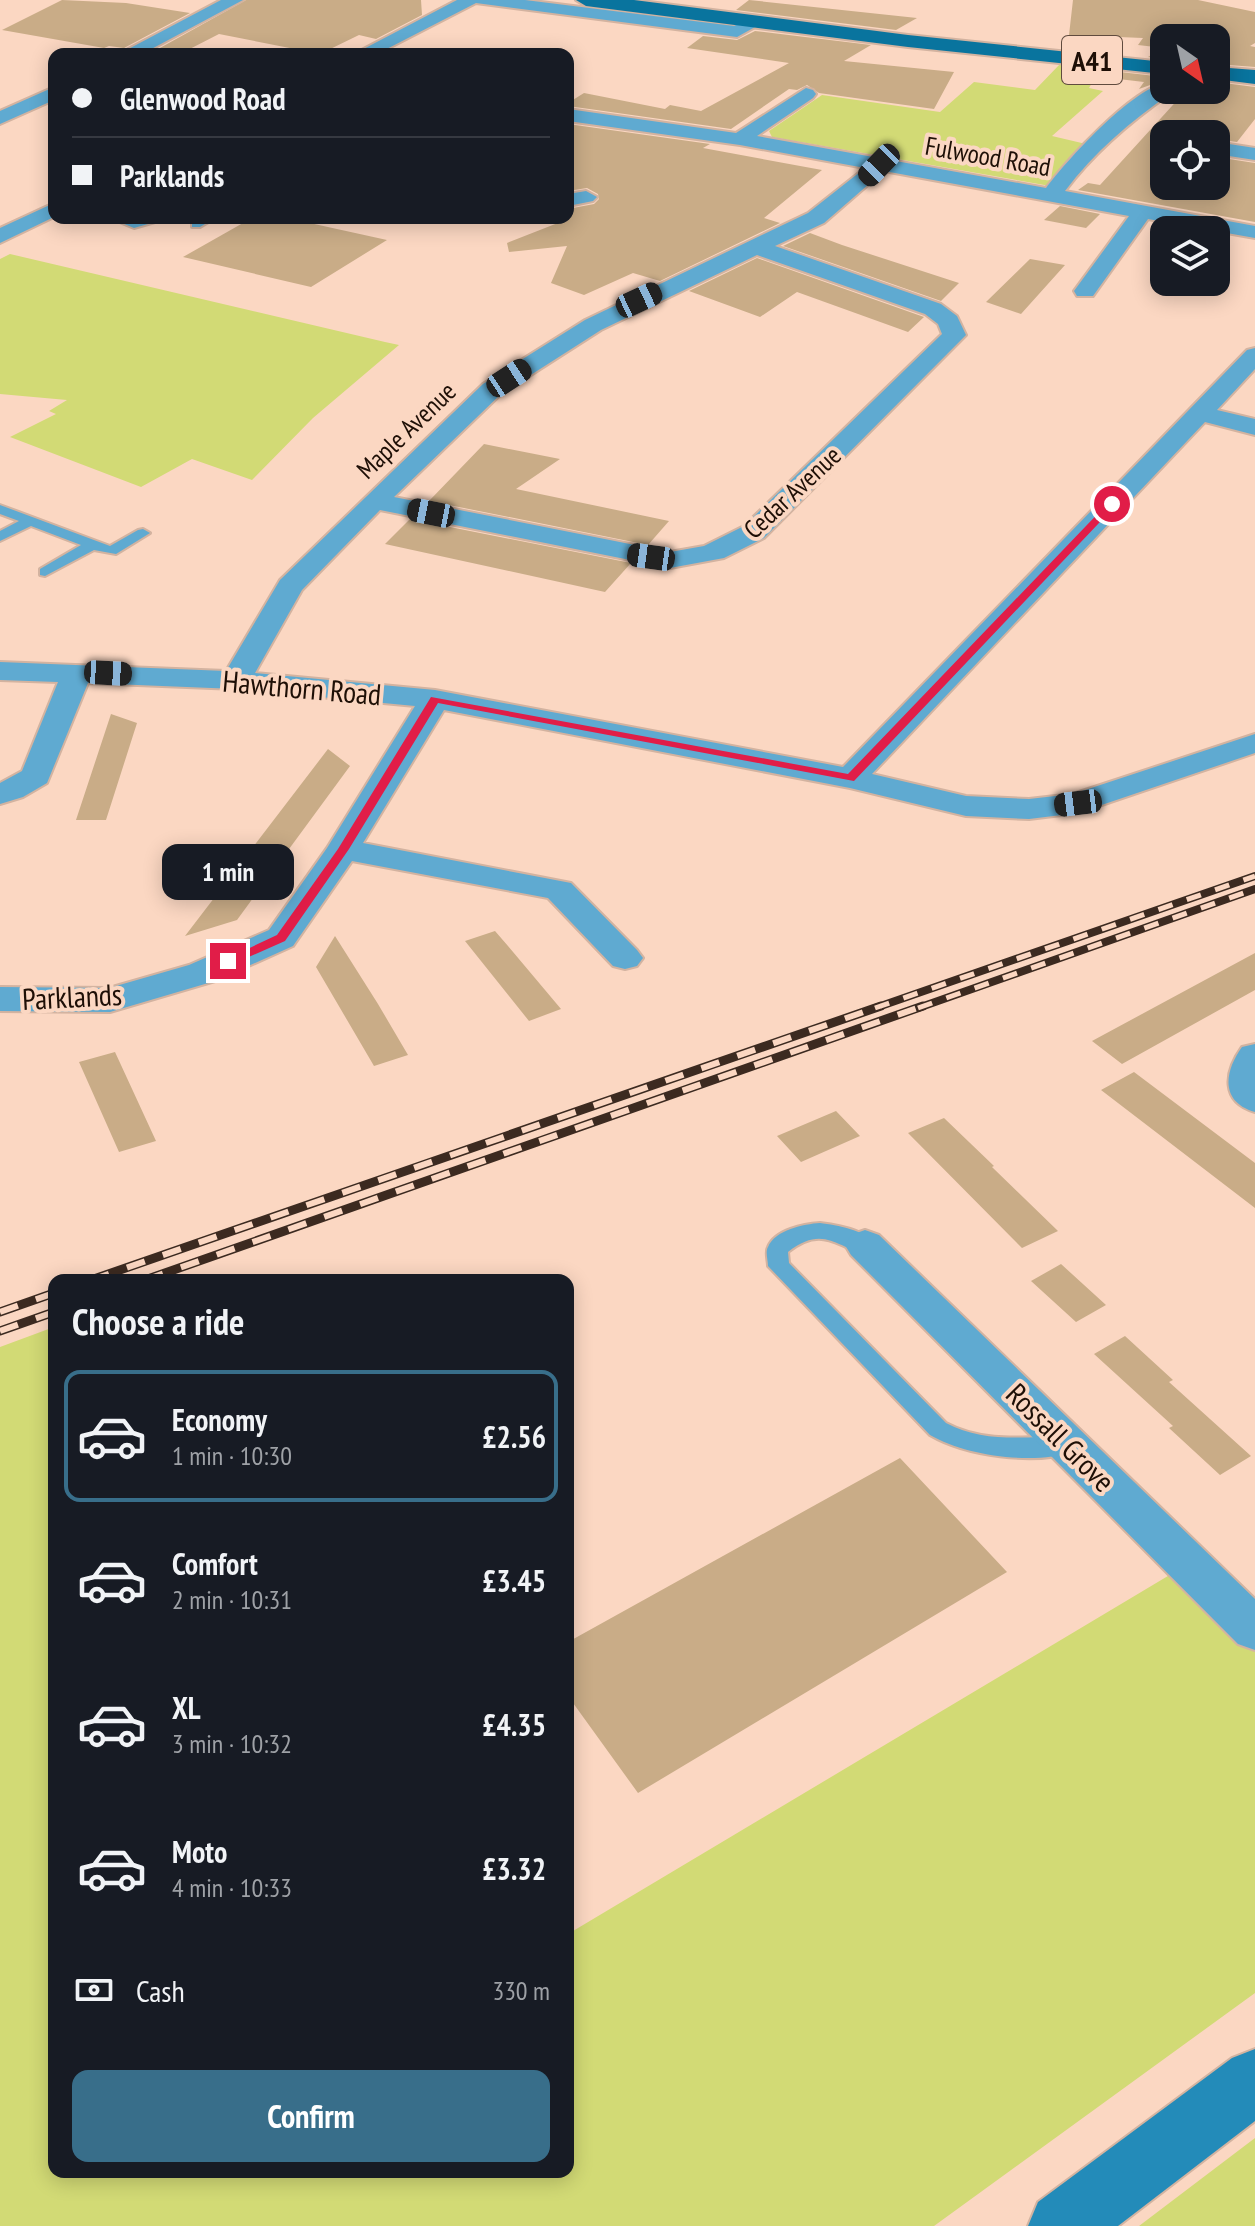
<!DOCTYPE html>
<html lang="en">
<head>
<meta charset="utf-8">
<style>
  :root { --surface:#171b24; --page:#242831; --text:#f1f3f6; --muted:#9ea1a6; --line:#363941; --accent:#386e8a }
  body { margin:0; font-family:"PT Sans Narrow",sans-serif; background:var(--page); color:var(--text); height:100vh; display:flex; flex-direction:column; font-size:30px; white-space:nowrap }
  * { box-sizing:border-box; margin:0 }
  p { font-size:26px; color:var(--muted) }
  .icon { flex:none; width:44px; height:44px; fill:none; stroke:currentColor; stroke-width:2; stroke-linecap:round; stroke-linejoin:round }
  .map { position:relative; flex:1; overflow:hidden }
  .drawer { position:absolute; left:48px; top:1274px; width:526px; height:904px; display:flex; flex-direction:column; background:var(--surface); border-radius:16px; box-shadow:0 4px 20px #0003 }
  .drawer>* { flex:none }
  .banner { position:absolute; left:48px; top:48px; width:526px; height:176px; border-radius:16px; box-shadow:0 4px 20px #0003; display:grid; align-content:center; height:176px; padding:0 24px; background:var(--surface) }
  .needle { width:52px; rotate:146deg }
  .controls { position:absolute; left:1150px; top:24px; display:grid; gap:16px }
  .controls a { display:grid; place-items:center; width:80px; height:80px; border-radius:16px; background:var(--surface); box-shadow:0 4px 20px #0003; font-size:40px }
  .end { position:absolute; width:36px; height:36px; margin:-18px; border:10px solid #e11d48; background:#fff; box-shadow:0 0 0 4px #fff }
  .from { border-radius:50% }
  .bubble { position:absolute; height:56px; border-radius:16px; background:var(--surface); box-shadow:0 4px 20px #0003; font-size:26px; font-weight:800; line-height:56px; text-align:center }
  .car { position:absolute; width:24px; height:48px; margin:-24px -12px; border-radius:10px; box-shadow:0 0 6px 2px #0007; background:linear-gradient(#222 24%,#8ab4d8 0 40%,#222 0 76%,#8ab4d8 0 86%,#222 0) }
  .banner b { display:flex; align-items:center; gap:28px; height:76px; font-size:30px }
  .banner b+b { border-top:2px solid var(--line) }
  .banner i { width:20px; height:20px; background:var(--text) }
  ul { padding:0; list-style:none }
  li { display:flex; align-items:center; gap:24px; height:132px; margin:0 16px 12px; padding:0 8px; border:4px solid transparent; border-radius:16px }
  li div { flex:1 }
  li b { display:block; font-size:30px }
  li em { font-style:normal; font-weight:800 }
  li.active { border-color:var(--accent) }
  li>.icon { width:72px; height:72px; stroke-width:1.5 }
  h2 { padding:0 24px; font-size:36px; line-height:96px }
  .pay { display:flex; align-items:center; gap:20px; height:88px; padding:0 24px; font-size:30px }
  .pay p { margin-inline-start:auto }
  .button { display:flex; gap:16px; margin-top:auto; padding:16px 24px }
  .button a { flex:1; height:92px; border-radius:16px; background:var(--accent); color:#fff; font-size:32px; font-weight:800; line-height:92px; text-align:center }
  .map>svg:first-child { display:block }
  .green { fill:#d2da75 }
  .building { fill:#c9ac87 }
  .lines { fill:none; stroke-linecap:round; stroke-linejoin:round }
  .lane-casing { stroke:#d3b3a0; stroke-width:4 }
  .street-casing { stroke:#d3b3a0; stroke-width:4 }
  .secondary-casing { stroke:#d3b3a0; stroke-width:4 }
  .primary-casing { stroke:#d3b3a0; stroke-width:4 }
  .lane { fill:#5faad1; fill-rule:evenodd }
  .street { fill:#5faad1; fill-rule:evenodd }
  .secondary { fill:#238bb9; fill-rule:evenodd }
  .primary { fill:#09749e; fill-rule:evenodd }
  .rail-far1-casing { stroke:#3c2a20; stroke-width:8 }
  .rail-casing { stroke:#3c2a20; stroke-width:9 }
  .rail-far1 { stroke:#fbd7c2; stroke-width:5; stroke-dasharray:15; stroke-linecap:butt }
  .rail { stroke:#fbd7c2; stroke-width:6; stroke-dasharray:19; stroke-linecap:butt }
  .route { fill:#e11d48 }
  .labels { text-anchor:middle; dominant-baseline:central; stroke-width:8; stroke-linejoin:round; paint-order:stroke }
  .far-street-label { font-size:26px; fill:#1e0f06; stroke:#fbd7c2 }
  .shield { fill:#fbd7c2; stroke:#604b3e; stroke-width:2 }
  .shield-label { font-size:28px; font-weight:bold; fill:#1e0f06 }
  .street-label { font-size:30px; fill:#1e0f06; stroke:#fbd7c2 }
</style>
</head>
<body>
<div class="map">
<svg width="1255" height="2226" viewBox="0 0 1255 2226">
  <rect width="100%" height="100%" fill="#fbd7c2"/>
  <!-- green -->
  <path class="green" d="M1060 64 1100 69 1089 88 1103 91 1052 136 1086 144 1069 159 1050 186 772 137 769 131 822 95 940 112 974 82 1035 90Z
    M10 254 385 342 399 345 313 418 252 480 192 459 141 487 10 437 56 414 49 411 67 400 0 394V259Z
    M54 1327V2172H568V1934L1188 1564 1255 1630V1993L934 2226H0V1347Z
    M1255 2138V2226H1139Z"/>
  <!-- building -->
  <path class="building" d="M62 0 126 3 190 13 124 48 109 46 104 48 2 30Z
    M246 0H421L422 15 376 39 359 35 320 54 219 34 180 54 151 53Z
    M749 0 917 18 896 30 736 10Z
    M1073 0H1198L1255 12V43L1250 46 1255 47V67L1216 64V38H1164V59L1148 57 1164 48 1138 45 1143 38 1069 35Z
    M755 31 871 45 844 61 954 72 934 109 819 93 807 85 797 90 789 89 731 129 568 106V103L584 93 665 109 670 105 701 111 789 63 687 48 703 36 737 40Z
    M1120 72 1164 77V80L1139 89 1144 82 1110 78Z
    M1216 82 1255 87V119L1237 142 1216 139V134H1164V186H1216V157L1255 163V222L1078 190 1088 183 1100 185 1182 95 1174 94 1176 90H1216Z
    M568 124 710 144 703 148 822 170 764 218 780 223 660 281 633 273 584 295 551 283 567 246 509 252 507 243 568 219V209L594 204 599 199 598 194 587 188 568 191Z
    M1060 206 1100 214 1086 228 1044 220Z
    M261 218H287L387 240 311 287 183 257 243 223 249 224Z
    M810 233 842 245 959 283 941 301 783 246Z
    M757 258 924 317 908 332 797 292 760 317 689 291Z
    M1030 259 1065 265 1021 314 986 302Z
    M484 444 560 459 516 489 669 521 648 545 429 501Z
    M410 519 631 563 605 592 385 544Z
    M111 714 137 723 106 820H76Z
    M328 749 350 766 237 920 185 936Z
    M495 931 508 946 561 1009 529 1021 465 941Z
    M335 936 378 1004 408 1055 374 1066 316 967Z
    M1255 953V990L1122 1064 1092 1041Z
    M115 1052 156 1141 119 1152 79 1062Z
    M1134 1072 1255 1163V1208L1101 1090Z
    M836 1111 860 1136 801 1162 777 1136Z
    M944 1118 994 1166 992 1167 1058 1231 1022 1248 908 1133Z
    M1061 1264 1106 1305 1076 1322 1031 1281Z
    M1125 1336 1173 1380 1169 1382 1251 1456 1220 1475 1169 1428 1173 1426 1094 1354Z
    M900 1458 1007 1572 638 1793 568 1696V1642Z"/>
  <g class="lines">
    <!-- lane casing -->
    <g class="lane-casing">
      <path id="lane" d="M110 218 135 221 169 218 134 228Z
        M201 218H215L200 227H192V223Z
        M0 505 110 546 138 530 143 529 150 533 116 554 94 550 45 576 40 575V569L81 545 31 526 0 541V531L19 521 0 514Z
        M820 1223C837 1225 866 1230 876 1245L873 1250C843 1259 829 1219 788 1252L789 1263 946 1423C983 1443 1024 1437 1065 1436L1073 1438 1077 1445 1073 1452C1033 1465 966 1456 930 1435L768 1266C768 1260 765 1252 768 1247 775 1230 804 1224 820 1223Z"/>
    </g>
    <!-- street casing -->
    <g class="street-casing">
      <path id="street" d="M221 0H243L142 54H119Z
        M457 0H525L734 26 755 17 764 22 737 37 476 3 377 54H354Z
        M1164 83V90H1173L1171 93C1131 121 1094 152 1065 191L1255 226V238L1148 219 1093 296H1077L1074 291 1129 216 884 171 824 223 775 246 941 304 957 316 966 335 764 538 724 558 670 568 380 510 302 590 255 673 435 690 843 767 1247 350 1255 348V369L1217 410 1255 419V435L1205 422 872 774 966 796 1029 799 1073 794 1255 734V753L1078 813 1029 819 966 816 850 788 444 710 363 843 571 883 637 950 643 958 637 966 625 969 613 966 548 898 352 861 293 946 215 981 110 1012 0 1011V987L109 988 189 965 269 930 327 848 415 706 236 689 88 683 47 783 23 797 0 804V783L22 771 58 682 0 680V662L226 671 280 580 483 384 585 320 808 213 865 168 740 145 568 121V109L736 133 806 88 813 90 816 94 813 98 757 136 1046 188C1068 159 1129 92 1164 83ZM757 255 925 314 938 324 942 334 744 526 704 546 670 552 394 497 501 394 601 330Z
        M54 87V100L0 124V111Z
        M1216 142 1255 148V160L1216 154Z
        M586 191 597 197 593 201 568 206V194Z
        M54 203V217L0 243V228Z
        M1255 1044V1112C1220 1102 1224 1072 1242 1047Z
        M865 1230 879 1235 1255 1599V1650L1238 1644 851 1255 845 1245 851 1235Z"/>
    </g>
    <!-- secondary casing -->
    <g class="secondary-casing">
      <path id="secondary" d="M1255 2049V2121L1118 2226H1028L1038 2202 1232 2058Z"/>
    </g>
    <!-- primary casing -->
    <g class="primary-casing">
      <path id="primary" d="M576 0H634L908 35 1164 62V74L908 47 586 6Z
        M1216 67 1255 70V84L1216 79Z"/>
    </g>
    <!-- lane -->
    <use href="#lane" class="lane"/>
    <!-- street -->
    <use href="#street" class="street"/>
    <!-- secondary -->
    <use href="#secondary" class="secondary"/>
    <!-- primary -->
    <use href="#primary" class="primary"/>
    <!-- rail-far1 casing -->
    <g class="rail-far1-casing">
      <path id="rail-far1" d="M875 1008 1255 876
        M918 1008 1255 889"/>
    </g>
    <!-- rail casing -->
    <g class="rail-casing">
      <path id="rail" d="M91 1280 881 1006
        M145 1280 923 1006
        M0 1312 54 1293
        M0 1331 54 1312"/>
    </g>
    <!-- rail-far1 -->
    <use href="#rail-far1" class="rail-far1"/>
    <!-- rail -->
    <use href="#rail" class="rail"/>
  </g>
  <!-- route -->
  <path class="route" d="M1109 502 1117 504 854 781 438 703 349 849 285 941 233 964 222 961 277 935 338 849 431 697 848 774Z"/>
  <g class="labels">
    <!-- far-street labels -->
    <g class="far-street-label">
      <text transform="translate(988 156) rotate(10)">Fulwood Road</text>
      <text transform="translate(406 430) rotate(-44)">Maple Avenue</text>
      <text transform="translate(792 492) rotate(-43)">Cedar Avenue</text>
    </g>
    <!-- shield labels -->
    <rect class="shield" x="1062" y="36" width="60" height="48" rx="6"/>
    <g class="shield-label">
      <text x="1092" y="60">A41</text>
    </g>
    <!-- street labels -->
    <g class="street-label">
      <text transform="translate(302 687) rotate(5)">Hawthorn Road</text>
      <text transform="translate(72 996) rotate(-3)">Parklands</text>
      <text transform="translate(1061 1437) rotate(45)">Rossall Grove</text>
    </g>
  </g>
</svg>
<div class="controls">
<a><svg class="needle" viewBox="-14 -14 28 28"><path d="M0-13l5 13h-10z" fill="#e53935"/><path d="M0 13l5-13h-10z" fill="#9ea1a6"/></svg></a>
<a><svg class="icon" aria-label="locate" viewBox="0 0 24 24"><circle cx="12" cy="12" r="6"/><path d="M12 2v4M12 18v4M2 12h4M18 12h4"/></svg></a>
<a><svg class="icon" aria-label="layers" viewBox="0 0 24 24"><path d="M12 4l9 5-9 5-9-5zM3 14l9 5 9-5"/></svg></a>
</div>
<i class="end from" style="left:1112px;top:504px"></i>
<i class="end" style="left:228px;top:961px"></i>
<div class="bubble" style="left:162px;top:844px;width:132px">1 min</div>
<i class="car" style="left:879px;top:165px;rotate:224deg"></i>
<i class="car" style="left:639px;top:300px;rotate:65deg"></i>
<i class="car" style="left:509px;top:378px;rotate:57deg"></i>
<i class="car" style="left:431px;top:513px;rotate:281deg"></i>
<i class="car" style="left:651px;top:557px;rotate:278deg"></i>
<i class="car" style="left:108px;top:673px;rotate:93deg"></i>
<i class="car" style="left:1078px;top:803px;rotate:263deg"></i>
<div class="banner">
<b><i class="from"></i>Glenwood Road</b>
<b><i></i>Parklands</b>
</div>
<section class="drawer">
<h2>Choose a ride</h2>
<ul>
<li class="active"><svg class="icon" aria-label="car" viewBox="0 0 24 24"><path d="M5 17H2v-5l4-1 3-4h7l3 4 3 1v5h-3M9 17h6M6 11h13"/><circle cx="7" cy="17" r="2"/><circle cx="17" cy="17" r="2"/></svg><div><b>Economy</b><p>1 min · 10:30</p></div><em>£2.56</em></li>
<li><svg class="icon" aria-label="car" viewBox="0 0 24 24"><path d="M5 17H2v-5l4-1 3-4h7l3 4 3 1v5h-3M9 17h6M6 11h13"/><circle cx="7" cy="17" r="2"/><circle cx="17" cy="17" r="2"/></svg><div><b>Comfort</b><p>2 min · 10:31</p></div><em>£3.45</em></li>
<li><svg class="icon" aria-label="car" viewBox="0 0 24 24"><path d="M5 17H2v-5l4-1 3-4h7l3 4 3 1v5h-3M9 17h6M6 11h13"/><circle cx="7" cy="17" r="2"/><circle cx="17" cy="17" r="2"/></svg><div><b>XL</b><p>3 min · 10:32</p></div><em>£4.35</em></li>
<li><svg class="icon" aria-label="car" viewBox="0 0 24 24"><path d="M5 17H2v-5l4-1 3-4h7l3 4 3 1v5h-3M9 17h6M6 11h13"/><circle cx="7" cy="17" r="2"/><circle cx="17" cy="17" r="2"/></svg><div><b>Moto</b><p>4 min · 10:33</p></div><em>£3.32</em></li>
</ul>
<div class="pay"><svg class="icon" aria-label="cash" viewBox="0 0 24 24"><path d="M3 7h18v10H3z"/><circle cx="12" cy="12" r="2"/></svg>Cash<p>330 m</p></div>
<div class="button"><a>Confirm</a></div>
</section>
</div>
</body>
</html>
